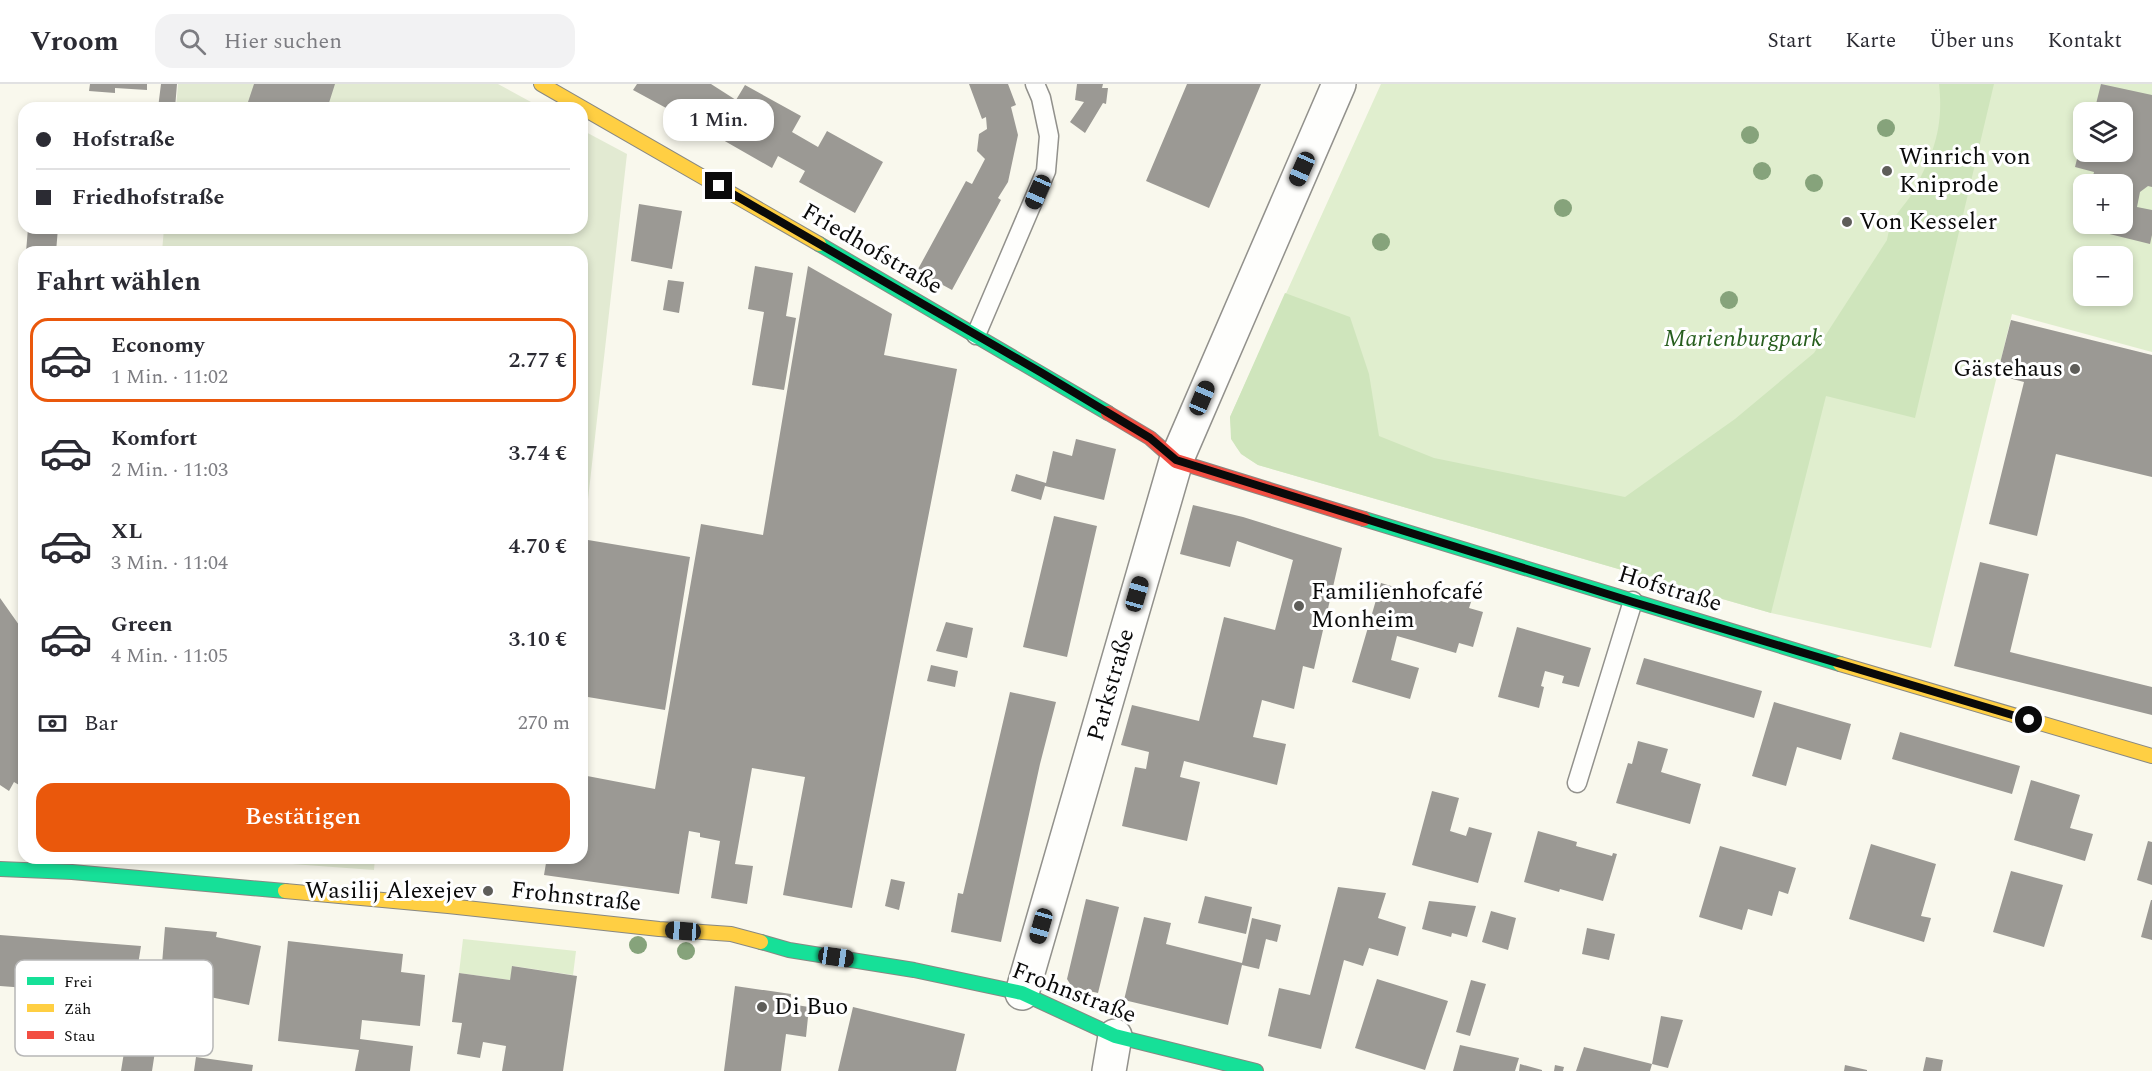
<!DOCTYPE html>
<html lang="de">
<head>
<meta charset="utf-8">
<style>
  :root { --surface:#fff; --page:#f2f2f3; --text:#2b2b33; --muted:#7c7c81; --line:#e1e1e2; --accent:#ea580c }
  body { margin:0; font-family:Spectral,serif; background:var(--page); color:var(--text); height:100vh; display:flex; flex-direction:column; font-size:22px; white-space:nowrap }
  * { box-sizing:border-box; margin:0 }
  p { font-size:20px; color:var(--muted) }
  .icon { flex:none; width:33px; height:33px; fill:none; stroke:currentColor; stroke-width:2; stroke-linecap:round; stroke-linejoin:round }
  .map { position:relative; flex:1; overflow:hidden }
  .details { position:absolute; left:18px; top:162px; width:570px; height:618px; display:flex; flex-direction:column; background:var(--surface); border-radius:18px; box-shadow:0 3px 9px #0003 }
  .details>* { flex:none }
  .hud { position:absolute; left:18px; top:18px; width:570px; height:132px; border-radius:18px; box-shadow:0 3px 9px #0003; display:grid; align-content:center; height:132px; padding:0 18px; background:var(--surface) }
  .fabs { position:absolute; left:2073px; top:18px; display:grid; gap:12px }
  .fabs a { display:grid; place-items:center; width:60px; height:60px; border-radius:12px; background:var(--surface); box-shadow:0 3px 9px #0003; font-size:30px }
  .end { position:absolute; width:27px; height:27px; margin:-14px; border:8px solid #0a0a0a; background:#fff; box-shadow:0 0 0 3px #fff }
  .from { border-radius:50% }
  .bubble { position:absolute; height:42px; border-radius:18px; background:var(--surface); box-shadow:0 3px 9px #0003; font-size:20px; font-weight:600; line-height:42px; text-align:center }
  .car { position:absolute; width:18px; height:36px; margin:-18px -9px; border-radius:8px; box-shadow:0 0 4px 2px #0007; background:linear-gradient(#222 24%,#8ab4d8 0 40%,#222 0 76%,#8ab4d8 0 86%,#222 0) }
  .hud b { display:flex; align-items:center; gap:21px; height:57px; font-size:22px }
  .hud b+b { border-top:2px solid var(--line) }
  .hud i { width:15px; height:15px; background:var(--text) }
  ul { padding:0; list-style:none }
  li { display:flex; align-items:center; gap:18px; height:84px; margin:0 12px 9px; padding:0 6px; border:3px solid transparent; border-radius:18px }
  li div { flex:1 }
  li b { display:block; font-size:22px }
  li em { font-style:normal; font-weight:600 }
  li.on { border-color:var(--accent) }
  li>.icon { width:54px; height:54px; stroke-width:1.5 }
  h2 { padding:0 18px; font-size:27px; line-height:72px }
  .pay { display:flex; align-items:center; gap:15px; height:66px; padding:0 18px; font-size:22px }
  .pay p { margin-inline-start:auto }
  .primary-button { display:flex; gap:12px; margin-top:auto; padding:12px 18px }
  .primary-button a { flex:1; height:69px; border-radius:18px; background:var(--accent); color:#fff; font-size:24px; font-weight:600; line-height:69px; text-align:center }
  header { display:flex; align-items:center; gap:36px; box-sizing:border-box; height:84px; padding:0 30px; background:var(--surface); border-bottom:2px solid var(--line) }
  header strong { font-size:28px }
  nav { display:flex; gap:33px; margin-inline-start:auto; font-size:21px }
  .search { width:420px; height:54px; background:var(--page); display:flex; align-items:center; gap:15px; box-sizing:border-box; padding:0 21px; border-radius:18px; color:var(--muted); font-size:22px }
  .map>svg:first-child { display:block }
  .green { fill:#e0eece; fill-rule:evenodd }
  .forest { fill:#cfe5bc }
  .cemetery { fill:#e2ead2 }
  .building { fill:#9b9994 }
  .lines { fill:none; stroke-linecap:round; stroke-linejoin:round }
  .lane-casing { stroke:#92918c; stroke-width:21 }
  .street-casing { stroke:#92918c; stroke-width:36 }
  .fast-casing { stroke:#888883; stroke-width:16 }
  .slow-casing { stroke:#888883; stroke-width:16 }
  .jam-casing { stroke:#888883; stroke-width:16 }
  .lane { stroke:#fefefc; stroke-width:18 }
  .street { stroke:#fefefc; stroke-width:33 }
  .fast { stroke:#16e098; stroke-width:14 }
  .slow { stroke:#ffcf43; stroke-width:14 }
  .jam { stroke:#f24e42; stroke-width:14 }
  .tree { fill:#86a37b }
  .route { stroke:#0a0a0a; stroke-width:8 }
  .poi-dot { fill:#5e5d59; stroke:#fff; stroke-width:2 }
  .labels { text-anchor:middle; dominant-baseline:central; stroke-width:6; stroke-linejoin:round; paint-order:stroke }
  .poi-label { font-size:24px; fill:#0a0a0a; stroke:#fff; text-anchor:start }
  .street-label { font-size:24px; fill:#0a0a0a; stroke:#fff }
  .park-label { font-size:24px; font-style:italic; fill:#275e1e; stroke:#fff }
  .key { fill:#fff; stroke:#b6b6b6; stroke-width:1.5 }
  .key-label { font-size:16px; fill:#0a0a0a }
</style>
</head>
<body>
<header>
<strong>Vroom</strong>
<div class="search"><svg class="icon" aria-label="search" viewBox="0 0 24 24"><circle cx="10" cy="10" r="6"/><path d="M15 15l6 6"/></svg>Hier suchen</div>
<nav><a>Start</a><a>Karte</a><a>Über uns</a><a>Kontakt</a></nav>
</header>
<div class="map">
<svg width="2152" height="987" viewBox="0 0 2152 987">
  <rect width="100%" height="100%" fill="#f9f8ed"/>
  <!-- green -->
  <path class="green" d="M1381 0H2152V268L2012 230 1931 564 1771 529 1258 381C1234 366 1232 361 1230 333ZM2084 28H2122V68H2084ZM2084 100H2122V140H2084ZM2084 172H2122V212H2084Z
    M463 855 576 867 573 891 513 882 510 896 459 889Z"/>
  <!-- forest -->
  <path class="forest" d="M1939 0H1994L1915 334 1826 312 1771 529 1258 381 1241 370 1231 355 1230 333 1285 209 1350 233 1369 290 1379 352 1434 374 1625 413 1735 335 1814 269 1887 156C1888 151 1889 144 1892 138 1896 129 1905 121 1911 111 1933 72 1944 45 1939 0Z"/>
  <!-- cemetery -->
  <path class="cemetery" d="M178 0H498L542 24H176Z
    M582 46 627 70 587 424H582V168H162L164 144H582Z
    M208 774H375L374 786Z"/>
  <!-- building -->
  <path class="building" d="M90 0H147V6L115 4V9L89 7Z
    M161 0H177L175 24H158Z
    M254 0H335L328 22 320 19 319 24H246Z
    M637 0H711L736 16 745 1 801 32 792 48 818 63 827 47 883 78 855 129 799 98 805 87 778 72 772 84 716 52 723 40 696 25 690 37 633 6Z
    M969 0H1008L1016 21 1011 23 1018 51 1008 98 998 114 1001 116 952 206 917 187 966 97 972 100 985 75 977 67 979 50 987 45 986 33 982 35Z
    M1077 0H1103L1102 4H1108L1106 20 1103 19 1085 49 1070 38 1084 18 1075 16Z
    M1187 0H1261L1209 124 1146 97Z
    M2101 0 2152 11V103L2148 102 2140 108 2137 123 2152 126V151L2150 160 2081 143 2083 135 2084 140H2122V100H2091L2094 88 2075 83 2083 51 2084 68H2122V28H2094Z
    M639 120 682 127 672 185 631 177Z
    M28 144H58L56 168H26Z
    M755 182 793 189 786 232 796 234 784 306 752 301 764 228 748 225Z
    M808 182 892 230 884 271 957 285 852 824 783 811 805 693 752 684 735 780 753 782 747 820 711 814 720 757 700 753V749L689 747 679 810 544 791 546 779 522 774H582V691L655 705 701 440 763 451Z
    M668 196 684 198 679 229 663 226Z
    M2011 236 2152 271V393L2056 370 2037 452 1989 440 2024 298 1997 291Z
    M1076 355 1116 365 1104 416 1045 402 1041 416 1011 407 1016 390 1046 399 1053 367 1072 372Z
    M1193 421 1243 433 1342 464 1314 585 1303 582 1294 625 1262 616 1253 653 1286 660 1277 701 1184 677 1180 693 1200 698 1187 757 1122 742 1135 683 1146 685 1149 668 1121 661 1132 621 1199 637 1224 533 1275 546 1293 476 1237 457 1230 483 1180 470Z
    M1054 432 1097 442 1067 573 1023 563Z
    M582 455 690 473 665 626 582 612Z
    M1980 478 2029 490 2010 568 2152 603V631L1954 582Z
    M1381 499 1448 519 1451 508 1472 515 1469 524 1483 528 1473 563 1459 559 1456 569 1397 552 1391 576 1419 584 1410 615 1352 598Z
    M0 514 24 548V704L14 698 9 707 0 701Z
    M946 538 973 544 967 574 936 567Z
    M1517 543 1591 564 1579 603 1562 599 1564 592 1545 587 1541 602 1544 603 1539 624 1498 613Z
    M1644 574 1762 607 1754 634 1636 600Z
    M931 581 958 587 955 603 927 597Z
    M1010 608 1056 618 1040 680 1001 858 951 848 958 809 963 810Z
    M1774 618 1851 640 1841 676 1797 663 1786 702 1752 692Z
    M1900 648 2020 682 2012 710 1892 675Z
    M1638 657 1668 665 1661 688 1701 700 1690 740 1616 719 1628 679 1632 680Z
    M2031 696 2080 711 2070 744 2093 750 2085 777 2014 756Z
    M1432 707 1459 714 1450 747 1466 752 1469 743 1492 749 1478 799 1412 781Z
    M1538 747 1577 758 1576 762 1612 772 1613 769 1617 770 1603 817 1560 805 1559 808 1524 798Z
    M2148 757 2152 758V801L2137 796Z
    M1871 760 1936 780 1921 832 1931 834 1924 858 1849 835Z
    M1720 762 1796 784 1788 810 1779 807 1772 832 1748 825 1742 846 1699 833Z
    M2011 787 2063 801 2044 863 1993 848Z
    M891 795 905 798 899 826 885 822Z
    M1338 803 1386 809 1378 834 1406 843 1398 872 1369 864 1363 882 1344 876 1321 965 1268 952 1279 904 1310 911Z
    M1205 812 1252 823 1246 850 1198 839Z
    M1086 815 1119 823 1098 909 1072 903 1067 895Z
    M2151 816H2152V856L2141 853Z
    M1429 817 1476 822 1467 853 1452 849 1451 853 1422 845Z
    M1491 827 1516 834 1508 866 1482 858Z
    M1144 833 1171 839 1166 860 1242 879 1252 834 1281 841 1277 858 1266 855 1259 885 1242 881 1228 941 1124 916Z
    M165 843 217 848 216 853 261 862 249 921 205 912 202 929 185 926 191 891 152 887 153 879 162 880Z
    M1587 844 1615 850 1609 876 1582 870Z
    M0 851 141 862 133 912 0 902Z
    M288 857 403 870 401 888 425 891 420 942 362 936 360 955 413 962 410 987H355L359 966 278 957Z
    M512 882 577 892 563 987H502L506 962 483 958 480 974 457 970 462 939 452 938 459 889 510 896Z
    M1377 895 1448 917 1425 986 1355 964Z
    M1471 896 1486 900 1470 952 1456 948Z
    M735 902 791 910 790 920 809 923 806 953 786 950 781 987H724Z
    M853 923 965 950 956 987H838Z
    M1661 932 1683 936 1668 984 1652 980Z
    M126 956 156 961 152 987H121Z
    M1460 961 1519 974 1515 987H1453Z
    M1584 963 1652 980 1650 987H1576Z
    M196 973 253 981 252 987H194Z
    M1926 973 1943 976 1941 987H1923Z
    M1520 980 1542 986V987H1519Z
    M1555 981 1564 983 1563 987H1554Z
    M1845 981 1867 986V987H1844Z"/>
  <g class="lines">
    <!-- lane casing -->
    <g class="lane-casing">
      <path id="lane" d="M976 251 1046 87 1049 52 1041 14 1035 0
        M1577 699 1633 517"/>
    </g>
    <!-- street casing -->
    <g class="street-casing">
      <path id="street" d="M1022 909 1176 377 1339 0
        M1109 987 1115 952"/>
    </g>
    <!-- fast casing -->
    <g class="fast-casing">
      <path id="fast" d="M819 160 1108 329
        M1364 435 1840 580
        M0 785 72 788 285 807
        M761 858 789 866 914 886 1022 909 1115 952 1256 987"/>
    </g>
    <!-- slow casing -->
    <g class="slow-casing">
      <path id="slow" d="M541 0 819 160
        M1840 580 2152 672
        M285 807 448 822 659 845 731 850 761 858"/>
    </g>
    <!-- jam casing -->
    <g class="jam-casing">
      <path id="jam" d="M1108 329 1150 354 1176 377 1364 435"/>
    </g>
    <!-- lane -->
    <use href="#lane" class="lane"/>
    <!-- street -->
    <use href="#street" class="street"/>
    <!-- fast -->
    <use href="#fast" class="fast"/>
    <!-- slow -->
    <use href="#slow" class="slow"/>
    <!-- jam -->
    <use href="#jam" class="jam"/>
  </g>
  <!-- trees -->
  <g class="tree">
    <circle cx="1886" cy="44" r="9"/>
    <circle cx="1750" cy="51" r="9"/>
    <circle cx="1762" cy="87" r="9"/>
    <circle cx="1814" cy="99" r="9"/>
    <circle cx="1563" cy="124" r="9"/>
    <circle cx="1381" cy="158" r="9"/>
    <circle cx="1729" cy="216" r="9"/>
    <circle cx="638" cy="861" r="9"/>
    <circle cx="686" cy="867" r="9"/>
  </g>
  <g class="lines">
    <!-- route -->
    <path class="route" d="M719 102 1042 289 1150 354 1176 376 1633 518 2029 636"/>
  </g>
  <!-- markers -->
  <g class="poi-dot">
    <circle cx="1887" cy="87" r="6"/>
    <circle cx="1847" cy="138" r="6"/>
    <circle cx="2075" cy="285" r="6"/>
    <circle cx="1299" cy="522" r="6"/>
    <circle cx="488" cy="807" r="6"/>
    <circle cx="762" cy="923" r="6"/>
  </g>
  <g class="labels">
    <!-- poi labels -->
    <g class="poi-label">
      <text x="1899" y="73">Winrich von<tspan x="1899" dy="28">Kniprode</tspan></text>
      <text x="1859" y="138">Von Kesseler</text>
      <text x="2063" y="285" text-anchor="end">Gästehaus</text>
      <text x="1311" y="508">Familienhofcafé<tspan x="1311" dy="28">Monheim</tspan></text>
      <text x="476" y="807" text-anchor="end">Wasilij Alexejev</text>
      <text x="774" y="923">Di Buo</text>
    </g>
    <!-- street labels -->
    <g class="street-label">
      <text transform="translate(872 165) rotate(30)">Friedhofstraße</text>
      <text transform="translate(1670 505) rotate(17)">Hofstraße</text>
      <text transform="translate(1111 601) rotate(-74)">Parkstraße</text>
      <text transform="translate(576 813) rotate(6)">Frohnstraße</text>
      <text transform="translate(1074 909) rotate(21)">Frohnstraße</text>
    </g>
    <!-- park labels -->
    <g class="park-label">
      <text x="1743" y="255">Marienburgpark</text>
    </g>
  </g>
  <!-- legend -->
  <rect x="15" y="876" width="198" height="96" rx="9" class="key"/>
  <rect x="27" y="893" width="27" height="8" fill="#16e098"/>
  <rect x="27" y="920" width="27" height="8" fill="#ffcf43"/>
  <rect x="27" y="947" width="27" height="8" fill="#f24e42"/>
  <g class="key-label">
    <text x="64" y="903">Frei</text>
    <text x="64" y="930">Zäh</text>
    <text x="64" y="957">Stau</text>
  </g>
</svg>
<div class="fabs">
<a><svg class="icon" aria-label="layers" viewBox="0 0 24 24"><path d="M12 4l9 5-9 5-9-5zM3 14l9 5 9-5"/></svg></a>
<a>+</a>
<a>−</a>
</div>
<i class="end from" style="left:2029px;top:636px"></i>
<i class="end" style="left:719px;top:102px"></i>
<div class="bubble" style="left:663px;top:15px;width:111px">1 Min.</div>
<i class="car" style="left:1302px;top:85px;rotate:204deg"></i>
<i class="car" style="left:1038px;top:108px;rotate:204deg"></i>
<i class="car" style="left:1202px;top:314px;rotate:23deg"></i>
<i class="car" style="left:1137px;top:510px;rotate:16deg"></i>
<i class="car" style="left:1041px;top:842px;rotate:196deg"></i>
<i class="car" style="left:683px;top:847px;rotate:274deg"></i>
<i class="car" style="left:836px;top:873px;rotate:98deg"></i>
<div class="hud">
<b><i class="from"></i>Hofstraße</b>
<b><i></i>Friedhofstraße</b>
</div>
<section class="details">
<h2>Fahrt wählen</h2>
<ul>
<li class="on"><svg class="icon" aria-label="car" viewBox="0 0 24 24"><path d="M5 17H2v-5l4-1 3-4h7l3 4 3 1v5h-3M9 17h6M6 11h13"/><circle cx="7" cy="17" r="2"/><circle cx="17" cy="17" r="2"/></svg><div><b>Economy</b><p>1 Min. · 11:02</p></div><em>2.77 €</em></li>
<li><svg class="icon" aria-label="car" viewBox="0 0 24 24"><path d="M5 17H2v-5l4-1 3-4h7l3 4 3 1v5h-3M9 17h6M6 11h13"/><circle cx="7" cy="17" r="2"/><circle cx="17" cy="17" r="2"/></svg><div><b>Komfort</b><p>2 Min. · 11:03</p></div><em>3.74 €</em></li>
<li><svg class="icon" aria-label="car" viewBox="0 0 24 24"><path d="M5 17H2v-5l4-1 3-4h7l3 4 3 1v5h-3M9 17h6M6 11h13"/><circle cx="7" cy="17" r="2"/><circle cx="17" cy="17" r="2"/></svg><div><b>XL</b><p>3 Min. · 11:04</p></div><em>4.70 €</em></li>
<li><svg class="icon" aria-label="car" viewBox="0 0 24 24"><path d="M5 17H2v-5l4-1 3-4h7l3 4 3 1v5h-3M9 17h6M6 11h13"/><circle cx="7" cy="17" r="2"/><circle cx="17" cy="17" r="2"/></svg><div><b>Green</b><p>4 Min. · 11:05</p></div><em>3.10 €</em></li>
</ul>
<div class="pay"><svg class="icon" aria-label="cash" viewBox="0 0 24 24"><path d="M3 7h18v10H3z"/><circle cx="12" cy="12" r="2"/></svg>Bar<p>270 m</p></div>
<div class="primary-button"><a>Bestätigen</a></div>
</section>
</div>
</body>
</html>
